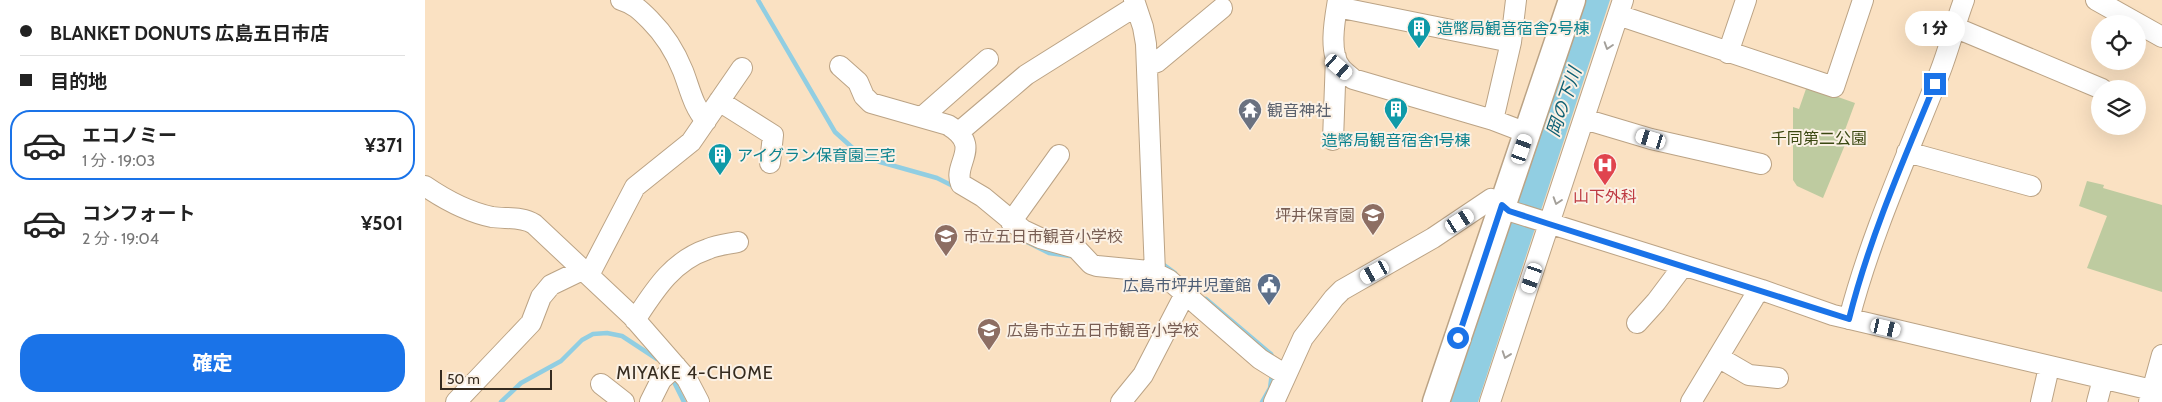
<!DOCTYPE html>
<html lang="ja">
<head>
<meta charset="utf-8">
<style>
  :root { --surface:#fff; --page:#f6f6f6; --text:#222; --muted:#767676; --line:#e0e0e0; --accent:#1a73e8 }
  body { margin:0; font-family:Cabin,"Noto Sans JP",sans-serif; background:var(--page); color:var(--text); height:100vh; display:flex; flex-direction:column; font-size:19px; white-space:nowrap }
  * { box-sizing:border-box; margin:0 }
  p { font-size:16px; color:var(--muted) }
  .icon { flex:none; width:28px; height:28px; fill:none; stroke:currentColor; stroke-width:2; stroke-linecap:round; stroke-linejoin:round }
  .map { position:relative; flex:1; overflow:hidden }
  .sheet { display:flex; flex-direction:column; background:var(--surface); width:425px }
  .sheet>* { flex:none }
  .hud { display:grid; align-content:center; height:110px; padding:0 20px; background:var(--surface) }
  .fabs { position:absolute; left:1666px; top:15px; display:grid; gap:10px }
  .fabs a { display:grid; place-items:center; width:55px; height:55px; border-radius:50%; background:var(--surface); box-shadow:0 5px 20px #0002; font-size:25px }
  .scale { position:absolute; left:15px; bottom:12px; width:112px; box-sizing:border-box; padding-left:5px; border:2px solid #352b1f; border-top:0; font-size:14px; line-height:18px; white-space:nowrap; color:#352b1f; -webkit-text-stroke:4px #fbf1e5; paint-order:stroke }
  .end { position:absolute; width:22px; height:22px; margin:-11px; border:6px solid #1a73e8; background:#fff; box-shadow:0 0 0 2px #fff }
  .from { border-radius:50% }
  .bubble { position:absolute; height:35px; border-radius:18px; background:var(--surface); box-shadow:0 5px 20px #0002; font-size:16px; font-weight:800; line-height:35px; text-align:center }
  .car { position:absolute; width:15px; height:30px; margin:-15px -8px; border-radius:6px; box-shadow:0 0 4px 1px #0007; background:linear-gradient(#fff 24%,#345 0 40%,#fff 0 76%,#345 0 86%,#fff 0) }
  .hud b { display:flex; align-items:center; gap:18px; height:48px; font-size:19px }
  .hud b+b { border-top:1px solid var(--line) }
  .hud i { width:12px; height:12px; background:var(--text) }
  ul { padding:0; list-style:none }
  li { display:flex; align-items:center; gap:15px; height:70px; margin:0 10px 8px; padding:0 10px; border:2px solid transparent; border-radius:20px }
  li div { flex:1 }
  li b { display:block; font-size:19px }
  li em { font-style:normal; font-weight:800 }
  li.selected { border-color:var(--accent) }
  li>.icon { width:45px; height:45px; stroke-width:1.5 }
  .primary-button { display:flex; gap:10px; margin-top:auto; padding:10px 20px }
  .primary-button a { flex:1; height:58px; border-radius:20px; background:var(--accent); color:#fff; font-size:20px; font-weight:800; line-height:58px; text-align:center }
  main { display:flex; flex:1; min-height:0 }
  .map>svg:first-child { display:block }
  .green { fill:#becba0 }
  .water { fill:#91cee2 }
  .lines { fill:none; stroke-linecap:round; stroke-linejoin:round }
  .stream { stroke:#91cee2; stroke-width:4.5 }
  .minor-casing { stroke:#bba385; stroke-width:22 }
  .major-casing { stroke:#bba385; stroke-width:29 }
  .minor { stroke:#fff; stroke-width:20 }
  .major { stroke:#fff; stroke-width:26 }
  .oneway { stroke:#a4a09a }
  .route { stroke:#1a73e8; stroke-width:6 }
  .labels { text-anchor:middle; dominant-baseline:central; stroke-width:4; stroke-linejoin:round; paint-order:stroke }
  .culture-label { font-size:16px; fill:#0d838f; stroke:#fbf1e5; text-anchor:start }
  .worship-label { font-size:16px; fill:#5b616d; stroke:#fbf1e5; text-anchor:start }
  .park-label { font-size:16px; fill:#3b4812; stroke:#fbf1e5 }
  .health-label { font-size:16px; fill:#be3a42; stroke:#fbf1e5 }
  .education-label { font-size:16px; fill:#785e54; stroke:#fbf1e5; text-anchor:start }
  .service-label { font-size:16px; fill:#4e5e75; stroke:#fbf1e5; text-anchor:end }
  .water-label { font-size:18px; font-style:italic; fill:#106175; stroke:#fbf1e5 }
  .neighbourhood-label { font-size:18px; letter-spacing:1px; fill:#352b1f; stroke:#fbf1e5 }
</style>
</head>
<body>
<main>
<section class="sheet">
<div class="hud">
<b><i class="from"></i>BLANKET DONUTS 広島五日市店</b>
<b><i></i>目的地</b>
</div>
<ul>
<li class="selected"><svg class="icon" aria-label="car" viewBox="0 0 24 24"><path d="M5 17H2v-5l4-1 3-4h7l3 4 3 1v5h-3M9 17h6M6 11h13"/><circle cx="7" cy="17" r="2"/><circle cx="17" cy="17" r="2"/></svg><div><b>エコノミー</b><p>1 分 · 19:03</p></div><em>¥371</em></li>
<li><svg class="icon" aria-label="car" viewBox="0 0 24 24"><path d="M5 17H2v-5l4-1 3-4h7l3 4 3 1v5h-3M9 17h6M6 11h13"/><circle cx="7" cy="17" r="2"/><circle cx="17" cy="17" r="2"/></svg><div><b>コンフォート</b><p>2 分 · 19:04</p></div><em>¥501</em></li>
</ul>
<div class="primary-button"><a>確定</a></div>
</section>
<div class="map">
<svg width="1737" height="402" viewBox="0 0 1737 402">
  <rect width="100%" height="100%" fill="#fae1c2"/>
  <!-- green -->
  <path class="green" d="M1382 86 1430 103 1420 130 1422 140 1398 198 1372 186 1368 180V107L1374 109Z
    M1662 181 1679 185 1678 188 1737 205V292L1662 268 1682 216 1654 206Z"/>
  <!-- water -->
  <path class="water" d="M1160 0H1185L1053 402H1026Z"/>
  <g class="lines">
    <!-- stream -->
    <path class="stream" d="M333 0 410 132 431 151 455 162 512 178 530 187
      M598 240 624 253 645 256
      M735 262 750 273
      M781 299 846 354 848 358
      M246 376 259 402
      M76 402 96 383 136 361 157 340 168 334 182 333 197 336 232 359
      M837 402 845 388 847 373"/>
    <!-- minor casing -->
    <g class="minor-casing">
      <path id="minor" d="M196 0C209 4 215 10 225 20 240 35 250 51 258 71 265 89 268 106 281 121
        M709 0 718 27 721 44 730 273 744 280 835 359 861 375
        M913 0C910 18 903 53 916 68 919 72 924 75 928 79L1068 120 1102 133
        M1671 0 1737 37
        M912 7 1086 42
        M1193 15 1409 87 1438 0
        M1529 27 1677 89
        M1303 53 1321 0
        M415 66 433 82 439 96 446 103 523 125C559 147 527 163 536 184L558 197 598 230 615 238 651 248 666 264 672 266 724 271 730 273
        M722 66 732 62 797 8
        M294 101 348 135 345 163
        M497 117 563 59
        M1159 119 1226 139 1336 164
        M1068 120 1086 42 1091 0
        M534 132 601 75 711 6
        M908 140 911 57
        M1482 152 1606 186
        M0 186C19 199 43 212 67 217 80 219 97 216 109 224L207 316 262 379 274 402
        M586 222 634 155
        M164 275 210 187 266 142 317 68
        M1424 319C1446 234 1483 154 1515 72 1524 49 1530 24 1539 0
        M210 320C229 291 247 261 283 249 292 245 303 244 313 242
        M1212 323 1231 302 1258 266
        M1293 357 1324 375 1353 378
        M176 384 199 402
        M31 402 106 323 116 297 126 285 157 270
        M225 402 236 380 251 366
        M696 402 718 375 760 294
        M849 402 878 338 909 298 917 290 1008 238 1066 199 1085 211 1337 290 1408 315 1727 390 1737 396
        M1065 402 1198 0
        M1266 402 1330 296 1337 290
        M1616 402 1624 367
        M1672 402 1678 379
        M1724 402 1737 355"/>
    </g>
    <!-- major casing -->
    <g class="major-casing">
      <path id="major" d="M1011 402 1147 0"/>
    </g>
    <!-- minor -->
    <use href="#minor" class="minor"/>
    <!-- major -->
    <use href="#major" class="major"/>
  </g>
  <!-- one-way arrows -->
  <defs><path id="oneway-chevron" d="M-2-3.5L2.5 0L-2 3.5" fill="none" stroke-width="1.6" stroke-linecap="round" stroke-linejoin="round" transform="scale(1.25)"/></defs>
  <g class="oneway">
    <use href="#oneway-chevron" transform="translate(1183 46) rotate(108)"/>
    <use href="#oneway-chevron" transform="translate(1132 201) rotate(108)"/>
    <use href="#oneway-chevron" transform="translate(1081 355) rotate(109)"/>
  </g>
  <g class="lines">
    <!-- route -->
    <path class="route" d="M1033 338 1077 205 1084 211 1124 224 1424 319C1444 239 1478 161 1510 84"/>
  </g>
  <!-- icons -->
  <defs>
    <g id="building-pin" transform="scale(1.25)"><path d="M0 17L-7.5 6A9.5 9.5 0 1 1 7.5 6Z" fill="#0f9aa8" stroke="#fbf1e5"/><path d="M-4-6H4V6H1V3H-1V6H-4ZM-2.5-4.3h1.7v1.8h-1.7ZM.8-4.3h1.7v1.8H.8ZM-2.5-1h1.7V.8h-1.7ZM.8-1h1.7V.8H.8Z" fill="#fff"/></g>
    <g id="temple-pin" transform="scale(1.25)"><path d="M0 17L-7.5 6A9.5 9.5 0 1 1 7.5 6Z" fill="#6b7280" stroke="#fbf1e5"/><path d="M0-6L5-2H3V0L6.5 2.5H4V6H1.5V3h-3V6H-4V2.5H-6.5L-3 0V-2H-5Z" fill="#fff"/></g>
    <g id="hospital-pin" transform="scale(1.25)"><path d="M0 17L-7.5 6A9.5 9.5 0 1 1 7.5 6Z" fill="#e0444e" stroke="#fbf1e5"/><path d="M-5-5h3v3.5h4V-5h3V5h-3V1.5h-4V5h-3Z" fill="#fff"/></g>
    <g id="school-pin" transform="scale(1.25)"><path d="M0 17L-7.5 6A9.5 9.5 0 1 1 7.5 6Z" fill="#8d6e63" stroke="#fbf1e5"/><path d="M0-5L7-2L0 1L-7-2ZM-4 1L0 2.5L4 1V4Q0 6-4 4Z" fill="#fff"/></g>
    <g id="civic-pin" transform="scale(1.25)"><path d="M0 17L-7.5 6A9.5 9.5 0 1 1 7.5 6Z" fill="#5c6f8a" stroke="#fbf1e5"/><path d="M-.6-6.5H3V-4.5H.6V-3L4-1V1h2V6H-6V1h2V-1L-.6-3ZM-1.2 2.5V6h2.4V2.5Z" fill="#fff"/></g>
  </defs>
  <g fill-rule="evenodd">
    <use href="#building-pin" x="994" y="28"/>
    <use href="#building-pin" x="971" y="109"/>
    <use href="#temple-pin" x="825" y="110"/>
    <use href="#building-pin" x="295" y="155"/>
    <use href="#hospital-pin" x="1180" y="165"/>
    <use href="#school-pin" x="948" y="215"/>
    <use href="#school-pin" x="521" y="236"/>
    <use href="#civic-pin" x="844" y="285"/>
    <use href="#school-pin" x="564" y="330"/>
  </g>
  <g class="labels">
    <!-- culture labels -->
    <g class="culture-label">
      <text x="1012" y="28">造幣局観音宿舎2号棟</text>
      <text x="971" y="140" text-anchor="middle">造幣局観音宿舎1号棟</text>
      <text x="312" y="155">アイグラン保育園三宅</text>
    </g>
    <!-- worship labels -->
    <g class="worship-label">
      <text x="842" y="110">観音神社</text>
    </g>
    <!-- park labels -->
    <g class="park-label">
      <text x="1394" y="138">千同第二公園</text>
    </g>
    <!-- health labels -->
    <g class="health-label">
      <text x="1180" y="196">山下外科</text>
    </g>
    <!-- education labels -->
    <g class="education-label">
      <text x="930" y="215" text-anchor="end">坪井保育園</text>
      <text x="538" y="236">市立五日市観音小学校</text>
      <text x="582" y="330">広島市立五日市観音小学校</text>
    </g>
    <!-- service labels -->
    <g class="service-label">
      <text x="826" y="285">広島市坪井児童館</text>
    </g>
    <!-- water labels -->
    <g class="water-label">
      <text transform="translate(1139 102) rotate(-71)">岡の下川</text>
    </g>
    <!-- neighbourhood labels -->
    <g class="neighbourhood-label">
      <text x="270" y="373">MIYAKE 4-CHOME</text>
    </g>
  </g>
</svg>
<div class="fabs">
<a><svg class="icon" aria-label="locate" viewBox="0 0 24 24"><circle cx="12" cy="12" r="6"/><path d="M12 2v4M12 18v4M2 12h4M18 12h4"/></svg></a>
<a><svg class="icon" aria-label="layers" viewBox="0 0 24 24"><path d="M12 4l9 5-9 5-9-5zM3 14l9 5 9-5"/></svg></a>
</div>
<div class="scale">50 m</div>
<i class="end from" style="left:1033px;top:338px"></i>
<i class="end" style="left:1510px;top:84px"></i>
<div class="bubble" style="left:1480px;top:11px;width:60px">1 分</div>
<i class="car" style="left:914px;top:67px;rotate:131deg"></i>
<i class="car" style="left:1226px;top:139px;rotate:287deg"></i>
<i class="car" style="left:1097px;top:149px;rotate:19deg"></i>
<i class="car" style="left:1035px;top:221px;rotate:58deg"></i>
<i class="car" style="left:950px;top:272px;rotate:241deg"></i>
<i class="car" style="left:1107px;top:278px;rotate:199deg"></i>
<i class="car" style="left:1461px;top:328px;rotate:103deg"></i>
</div>
</main>
</body>
</html>
